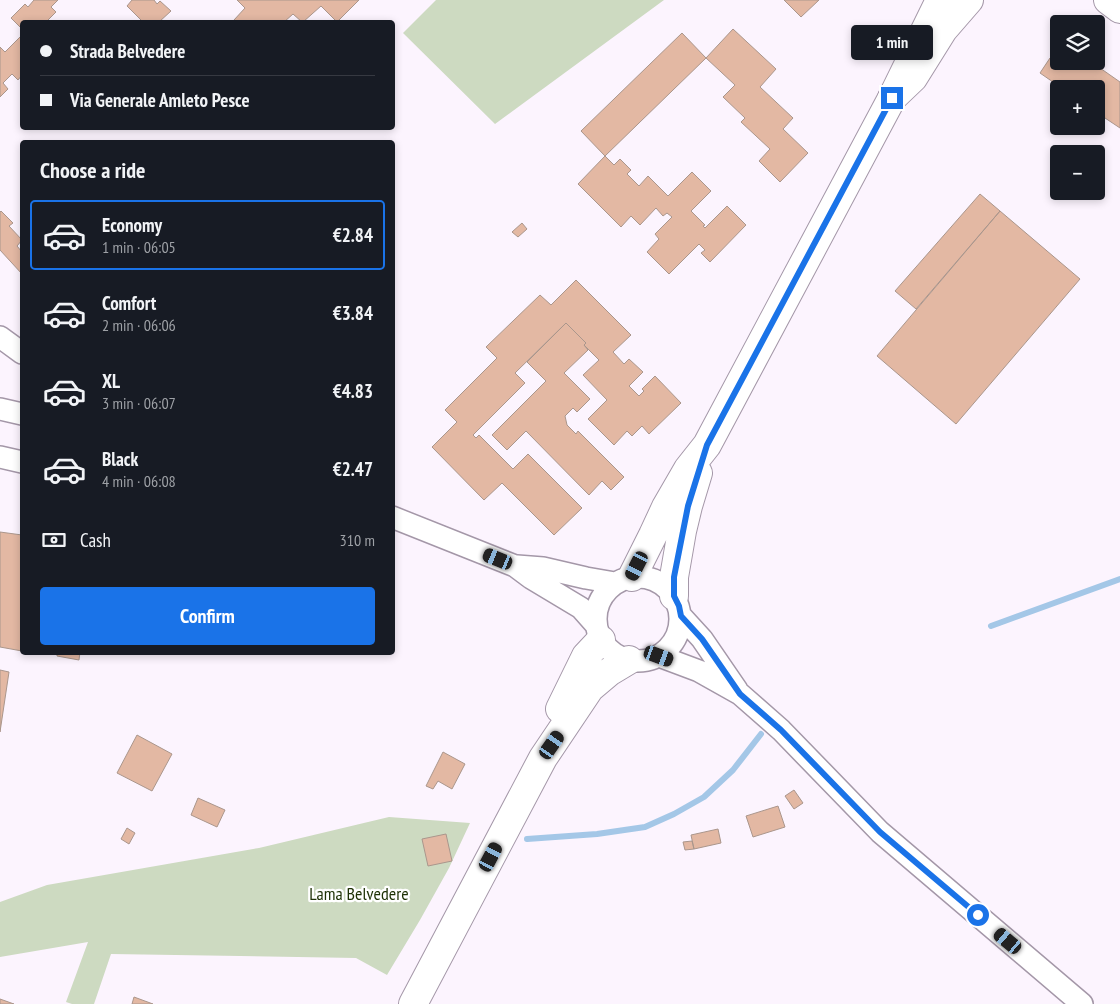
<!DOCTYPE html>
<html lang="en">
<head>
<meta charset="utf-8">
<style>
  :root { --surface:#171b24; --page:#242831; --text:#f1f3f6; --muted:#9ea1a6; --line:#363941; --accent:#1a73e8 }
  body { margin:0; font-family:"PT Sans Narrow",sans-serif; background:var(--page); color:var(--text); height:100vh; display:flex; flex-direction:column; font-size:19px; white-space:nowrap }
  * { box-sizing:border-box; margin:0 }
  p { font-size:16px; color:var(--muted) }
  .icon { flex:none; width:28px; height:28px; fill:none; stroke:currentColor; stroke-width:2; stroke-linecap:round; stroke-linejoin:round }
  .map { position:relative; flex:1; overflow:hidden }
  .panel { position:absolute; left:20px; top:140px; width:375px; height:515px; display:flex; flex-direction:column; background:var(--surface); border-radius:5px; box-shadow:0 2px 8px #0003 }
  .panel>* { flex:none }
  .hud { position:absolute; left:20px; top:20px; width:375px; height:110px; border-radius:5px; box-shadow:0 2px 8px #0003; display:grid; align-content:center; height:110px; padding:0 20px; background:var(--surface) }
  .buttons { position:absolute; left:1050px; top:15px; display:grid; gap:10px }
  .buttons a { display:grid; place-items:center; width:55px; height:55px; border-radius:5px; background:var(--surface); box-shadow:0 2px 8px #0003; font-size:25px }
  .end { position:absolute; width:22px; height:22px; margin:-11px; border:6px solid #1a73e8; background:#fff; box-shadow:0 0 0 2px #fff }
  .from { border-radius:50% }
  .bubble { position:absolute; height:35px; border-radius:5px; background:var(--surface); box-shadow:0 2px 8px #0003; font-size:16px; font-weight:600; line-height:35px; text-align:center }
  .car { position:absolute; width:15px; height:30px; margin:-15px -8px; border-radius:6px; box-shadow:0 0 4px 1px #0007; background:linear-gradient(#222 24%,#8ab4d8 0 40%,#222 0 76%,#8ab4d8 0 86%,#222 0) }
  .hud b { display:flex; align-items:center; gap:18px; height:48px; font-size:19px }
  .hud b+b { border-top:1px solid var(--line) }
  .hud i { width:12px; height:12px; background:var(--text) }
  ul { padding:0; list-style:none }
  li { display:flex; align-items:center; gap:15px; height:70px; margin:0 10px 8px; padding:0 10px; border:2px solid transparent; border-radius:5px }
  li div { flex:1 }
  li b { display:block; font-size:19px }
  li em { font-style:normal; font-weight:600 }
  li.current { border-color:var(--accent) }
  li>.icon { width:45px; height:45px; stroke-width:1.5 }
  h2 { padding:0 20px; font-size:22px; line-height:60px }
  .pay { display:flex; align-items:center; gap:12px; height:55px; padding:0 20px; font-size:19px }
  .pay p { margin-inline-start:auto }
  .action { display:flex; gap:10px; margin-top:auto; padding:10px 20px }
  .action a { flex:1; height:58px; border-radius:5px; background:var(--accent); color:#fff; font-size:20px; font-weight:600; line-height:58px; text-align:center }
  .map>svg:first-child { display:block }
  .green { fill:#cddac1 }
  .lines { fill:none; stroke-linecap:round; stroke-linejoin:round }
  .stream { stroke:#a4c7e7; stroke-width:6 }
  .building { fill:#e3b8a3; stroke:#aa968c }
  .street-casing { stroke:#a497a8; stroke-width:24 }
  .secondary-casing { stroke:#a497a8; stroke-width:30 }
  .highway-casing { stroke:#a497a8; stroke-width:30 }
  .street { stroke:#fff; stroke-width:21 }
  .secondary { stroke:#fff; stroke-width:28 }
  .highway { stroke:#fff; stroke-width:28 }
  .route { stroke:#1a73e8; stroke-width:6 }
  .labels { text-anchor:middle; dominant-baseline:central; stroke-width:4.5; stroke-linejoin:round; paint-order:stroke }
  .park-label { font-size:18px; fill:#1d3004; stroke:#fff }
</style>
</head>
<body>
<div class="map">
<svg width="1120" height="1004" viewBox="0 0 1120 1004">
  <rect width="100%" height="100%" fill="#fcf4fe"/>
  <!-- green -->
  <path class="green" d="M436 0H664L495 124 403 33Z
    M389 817 470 823 449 868 420 920 387 975 356 958 111 954 94 1004H72L66 1002 88 942 0 957V902L47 885 259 848Z"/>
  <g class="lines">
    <!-- stream -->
    <path class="stream" d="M991 626 1120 579
      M527 839 597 834 645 827 674 814 704 797 733 770 761 734"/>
  </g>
  <!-- building -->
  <path class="building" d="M34 0H58L51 7 56 12 46 22H22V29L11 18 25 4 28 7Z
    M132 0H154L157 4 160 1 171 11 159 22H138L141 20 127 6Z
    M237 0H359L337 22 321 6 303 22H302L293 14 284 22H236L234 20 245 8Z
    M784 0H819L801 17Z
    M733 29 776 69 760 87 793 118 783 129 808 153 780 182 759 161 770 149 741 122 745 118 723 97 735 85 706 58Z
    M682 33 706 58 605 156 581 131Z
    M22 35V75L18 80 12 74 3 83 8 89 0 97V47L5 52Z
    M1050 58 1063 67 1066 61H1080L1082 63 1084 61H1090L1120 82V128L1096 112V89H1063L1040 73Z
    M605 156 614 165 620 159 631 170 627 174 639 186 648 176 668 196 692 172 711 191 691 211 705 225 703 226 705 228 727 206 746 225 710 262 701 253 705 250 699 244 669 274 647 252 659 239 655 234 672 217 667 213 663 216 656 208 640 225 631 216 621 227 578 184Z
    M980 194 1000 211 916 309 895 291Z
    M1 211 13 223 9 226 22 240 17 246 22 252V274L0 250V212Z
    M1000 211 1080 279 956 424 877 356Z
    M522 223 527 229 518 237 512 232Z
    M576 280 631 335 613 352 624 364 629 359 643 372 629 386 639 396 644 391 642 389 655 376 681 403 649 434 642 426 632 436 627 431 614 445 588 419 607 400 583 375 599 360 584 345 586 343 566 323 515 373 525 383 473 435 476 438 479 435 513 469 528 454 582 508 554 535 502 483 484 500 432 447 457 422 445 410 497 358 486 347 540 295 551 305Z
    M566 323 586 343 584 345 588 350 564 373 590 399 577 412 573 408 565 416 567 425 576 434 578 431 624 477 611 490 602 481 589 495 526 431 507 450 492 435 546 381 527 362Z
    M0 532 22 535V651L0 647Z
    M57 652H80L79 660 57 656Z
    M0 670 9 672 0 732Z
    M137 735 172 754 152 791 117 773Z
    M443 752 465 764 452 789 438 781 433 789 426 786Z
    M794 790 803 803 794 809 785 796Z
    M198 798 225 810 217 827 191 815Z
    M778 806 785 827 753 837 746 816Z
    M127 828 135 833 129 844 121 839Z
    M718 829 721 843 694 849 691 835Z
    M446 834 452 861 428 866 422 839Z
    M692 841 694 849 685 850 683 842Z
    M134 997 153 1004H132Z
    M0 999 14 1004H0Z"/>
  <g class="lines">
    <!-- street casing -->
    <g class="street-casing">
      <path id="street" d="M0 337 22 353
        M0 409 22 414
        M0 457 22 462
        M392 517 515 566 531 578 581 608 596 625
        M517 566 543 568 586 578 615 583
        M596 619a42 42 0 1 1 84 0a42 42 0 1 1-84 0Z
        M681 616 702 639 737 690
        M659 656 699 671 740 694 781 730 880 832 1082 1004"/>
    </g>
    <!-- secondary casing -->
    <g class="secondary-casing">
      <path id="secondary" d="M632 577 653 535 666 507 688 469 707 445 892 98 940 0
        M674 596V577L682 531 688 506 698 473
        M560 709 586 656 601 640
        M413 1004 543 758 590 688 609 672 629 660"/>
    </g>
    <!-- highway casing -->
    <g class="highway-casing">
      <path id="highway" d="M1108 0 1120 9
        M892 98 913 78 943 30 969 0"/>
    </g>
    <!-- street -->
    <use href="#street" class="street"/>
    <!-- secondary -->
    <use href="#secondary" class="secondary"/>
    <!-- highway -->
    <use href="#highway" class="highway"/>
  </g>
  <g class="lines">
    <!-- route -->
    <path class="route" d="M892 98 707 445 688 506 674 577V596L679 606 681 616 702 639 740 694 781 730 880 832 978 915"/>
  </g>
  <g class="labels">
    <!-- park labels -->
    <g class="park-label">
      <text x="359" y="893">Lama Belvedere</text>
    </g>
  </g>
</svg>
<div class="buttons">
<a><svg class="icon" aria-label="layers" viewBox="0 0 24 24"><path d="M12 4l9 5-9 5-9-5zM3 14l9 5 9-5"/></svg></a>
<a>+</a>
<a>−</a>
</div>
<i class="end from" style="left:978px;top:915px"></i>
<i class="end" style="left:892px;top:98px"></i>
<div class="bubble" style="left:851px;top:25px;width:82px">1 min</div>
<i class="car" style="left:498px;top:559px;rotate:292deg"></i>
<i class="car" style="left:637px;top:566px;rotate:207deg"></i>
<i class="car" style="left:659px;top:656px;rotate:110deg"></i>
<i class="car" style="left:552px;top:745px;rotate:35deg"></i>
<i class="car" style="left:491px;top:857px;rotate:28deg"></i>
<i class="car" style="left:1008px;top:941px;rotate:310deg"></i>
<div class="hud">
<b><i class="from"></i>Strada Belvedere</b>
<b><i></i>Via Generale Amleto Pesce</b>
</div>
<section class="panel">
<h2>Choose a ride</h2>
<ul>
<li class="current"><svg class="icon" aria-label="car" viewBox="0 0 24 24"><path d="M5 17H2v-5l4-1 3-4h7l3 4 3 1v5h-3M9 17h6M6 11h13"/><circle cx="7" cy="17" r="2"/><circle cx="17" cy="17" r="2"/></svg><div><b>Economy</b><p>1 min · 06:05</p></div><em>€2.84</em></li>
<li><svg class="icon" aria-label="car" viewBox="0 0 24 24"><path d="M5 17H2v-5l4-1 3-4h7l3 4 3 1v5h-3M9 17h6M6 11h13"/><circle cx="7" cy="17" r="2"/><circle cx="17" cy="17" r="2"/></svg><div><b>Comfort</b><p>2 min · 06:06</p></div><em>€3.84</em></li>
<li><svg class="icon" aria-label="car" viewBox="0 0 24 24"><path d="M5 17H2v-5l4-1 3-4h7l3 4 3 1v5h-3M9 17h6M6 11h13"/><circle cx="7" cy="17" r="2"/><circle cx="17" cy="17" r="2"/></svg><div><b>XL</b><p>3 min · 06:07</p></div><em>€4.83</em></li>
<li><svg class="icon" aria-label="car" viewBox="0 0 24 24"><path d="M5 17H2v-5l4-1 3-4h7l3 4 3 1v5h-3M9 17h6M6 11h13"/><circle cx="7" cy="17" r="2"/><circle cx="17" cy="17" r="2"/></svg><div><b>Black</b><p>4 min · 06:08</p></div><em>€2.47</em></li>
</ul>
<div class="pay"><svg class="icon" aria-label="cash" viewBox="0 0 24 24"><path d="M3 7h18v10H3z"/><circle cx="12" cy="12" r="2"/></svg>Cash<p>310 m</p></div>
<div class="action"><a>Confirm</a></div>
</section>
</div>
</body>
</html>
